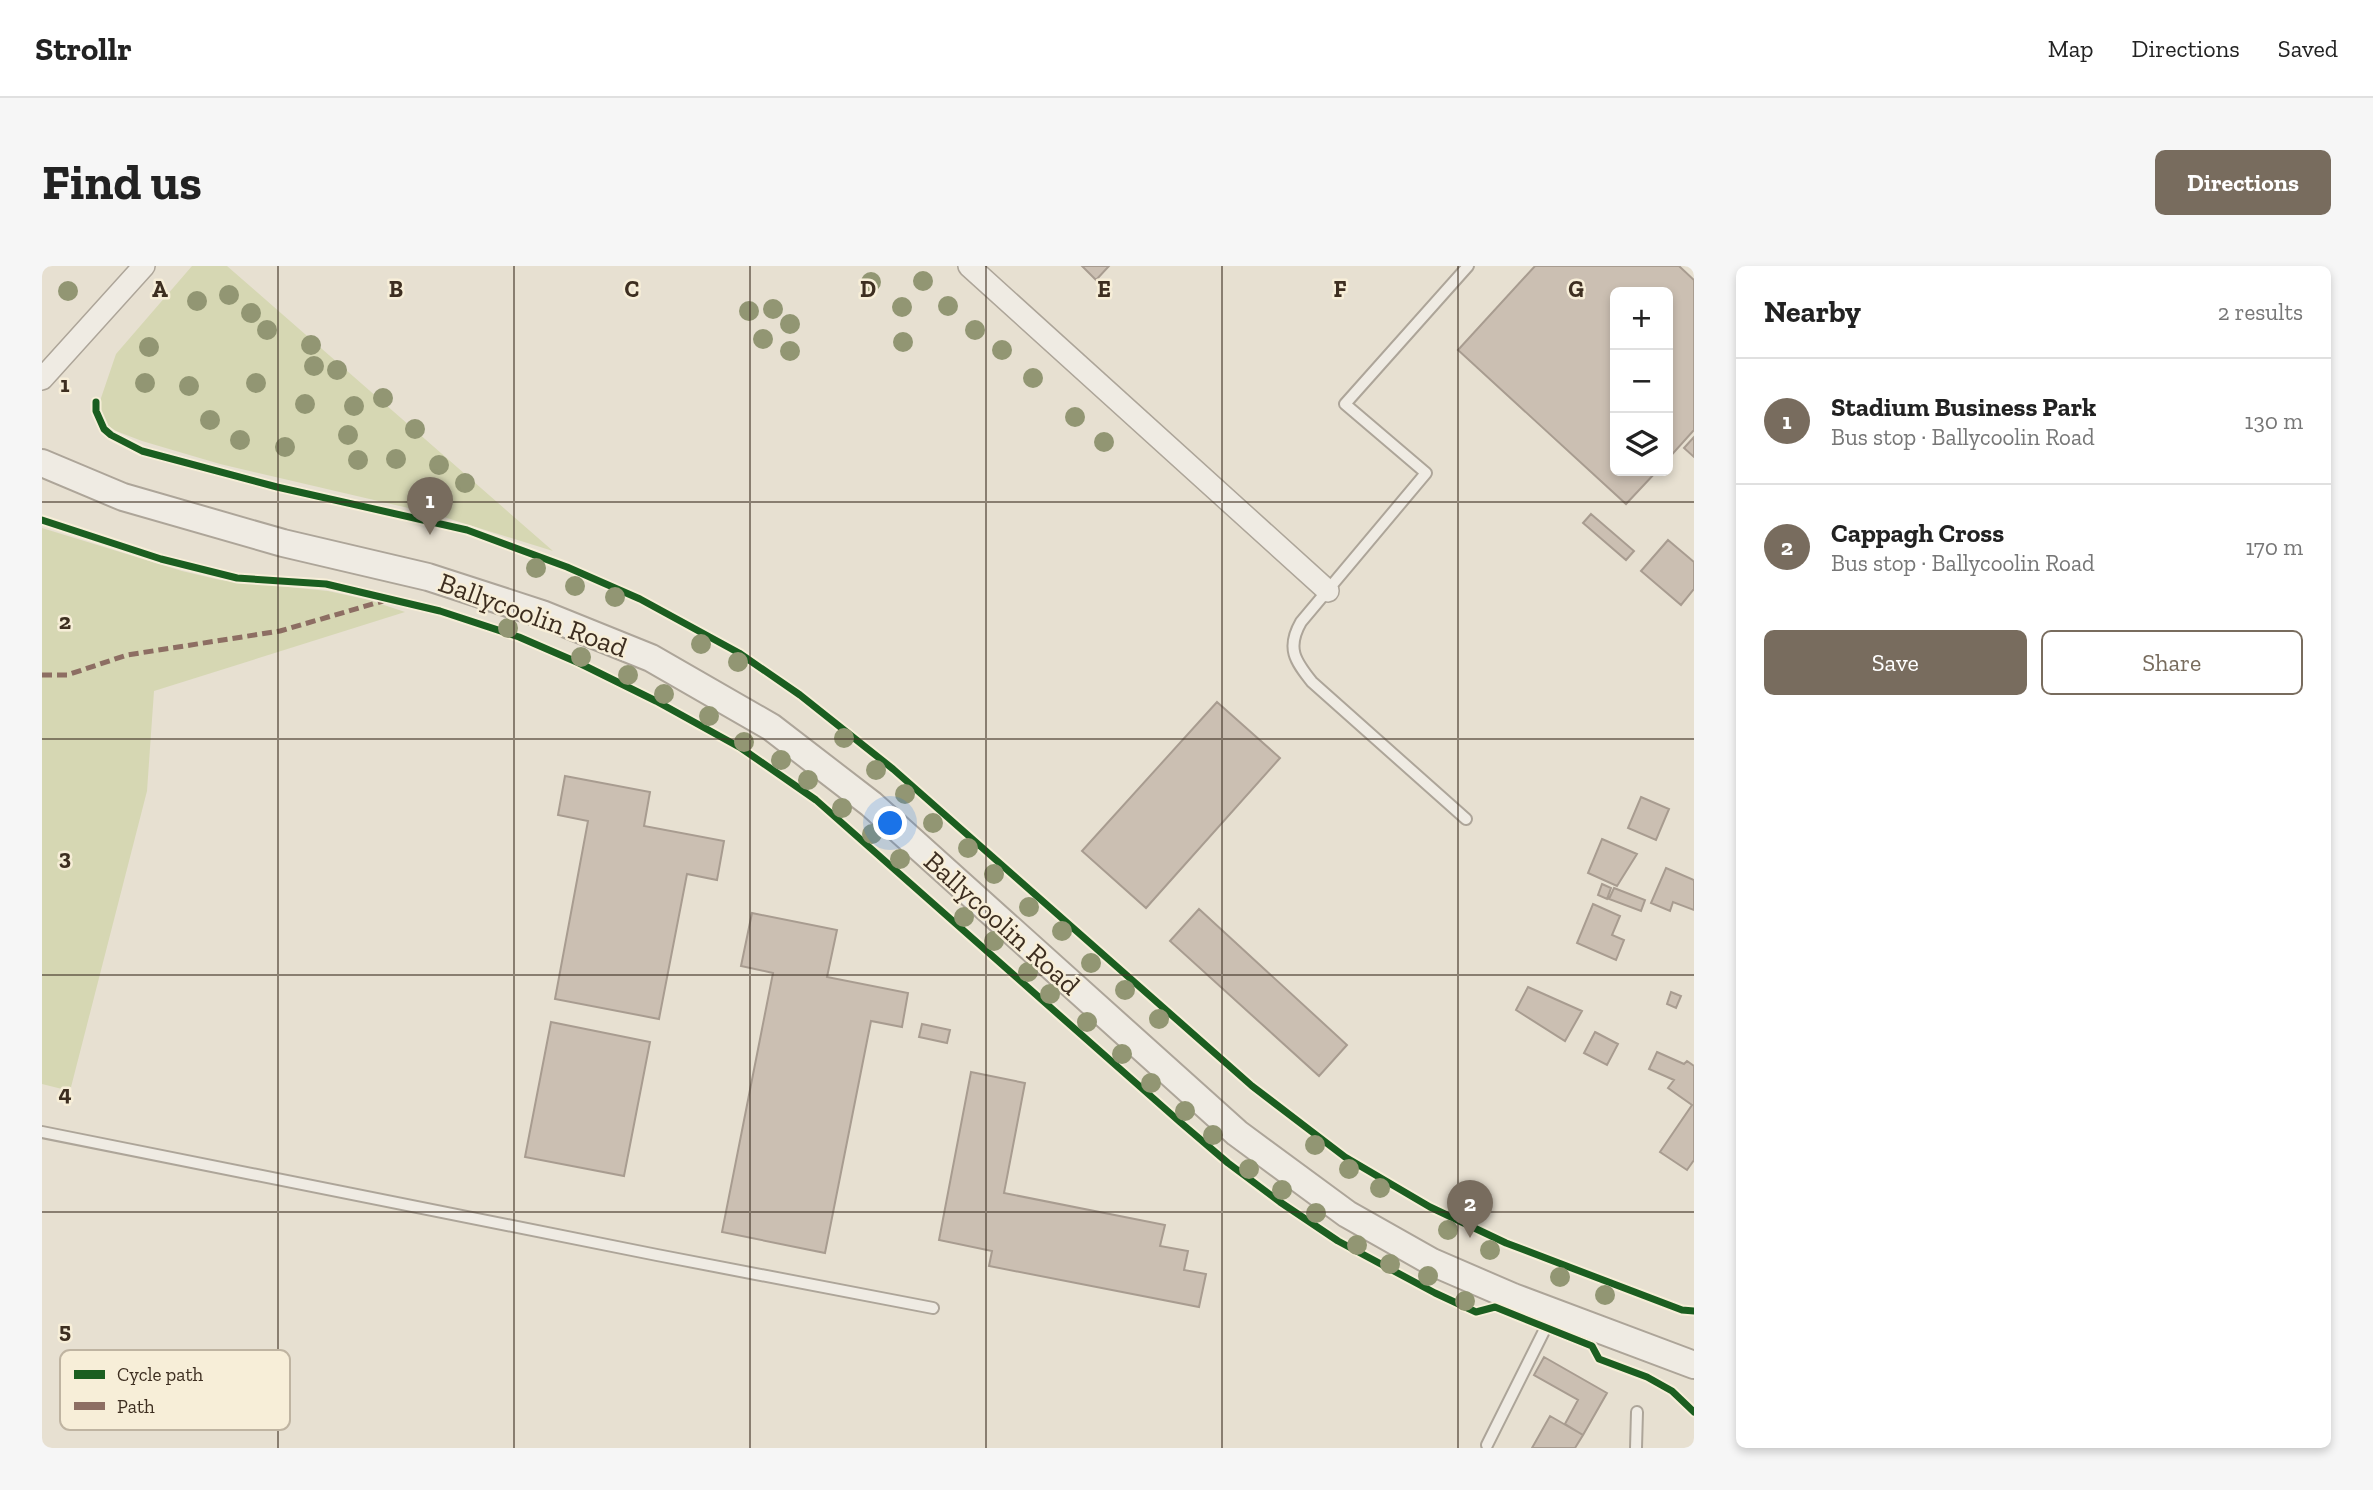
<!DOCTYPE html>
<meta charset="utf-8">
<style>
:root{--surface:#fff;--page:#f6f6f6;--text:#222;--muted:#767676;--line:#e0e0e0;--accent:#786c5e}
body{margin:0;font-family:"Zilla Slab",serif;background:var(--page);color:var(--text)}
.controls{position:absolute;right:21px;top:21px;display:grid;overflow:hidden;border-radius:10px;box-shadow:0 4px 10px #0003}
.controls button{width:63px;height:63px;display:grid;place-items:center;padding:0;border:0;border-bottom:2px solid var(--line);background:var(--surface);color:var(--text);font:35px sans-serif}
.you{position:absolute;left:849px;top:558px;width:24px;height:24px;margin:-18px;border:5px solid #fff;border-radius:50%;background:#1a73e8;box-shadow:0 0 0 10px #1a73e833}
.badge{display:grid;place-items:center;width:46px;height:46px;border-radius:50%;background:var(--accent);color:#fff;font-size:23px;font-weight:700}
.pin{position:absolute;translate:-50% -58px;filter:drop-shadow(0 2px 4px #0008)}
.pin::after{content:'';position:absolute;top:37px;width:24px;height:21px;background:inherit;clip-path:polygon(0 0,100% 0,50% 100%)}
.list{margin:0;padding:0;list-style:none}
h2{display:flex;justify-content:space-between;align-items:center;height:91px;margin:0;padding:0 28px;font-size:30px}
h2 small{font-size:23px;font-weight:400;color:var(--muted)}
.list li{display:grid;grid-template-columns:46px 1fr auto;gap:21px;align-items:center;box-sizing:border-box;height:126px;padding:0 28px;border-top:2px solid var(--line)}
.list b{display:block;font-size:26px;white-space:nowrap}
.list p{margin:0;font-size:23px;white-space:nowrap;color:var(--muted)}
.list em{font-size:23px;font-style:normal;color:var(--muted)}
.actions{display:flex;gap:14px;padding:21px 28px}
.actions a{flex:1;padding:16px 0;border:2px solid var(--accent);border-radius:10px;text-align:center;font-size:24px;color:var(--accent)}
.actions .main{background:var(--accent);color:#fff}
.icon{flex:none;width:38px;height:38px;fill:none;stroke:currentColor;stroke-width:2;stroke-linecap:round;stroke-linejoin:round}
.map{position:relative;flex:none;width:1652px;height:1182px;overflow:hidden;border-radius:10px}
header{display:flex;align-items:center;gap:42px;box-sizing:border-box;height:98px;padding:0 35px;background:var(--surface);border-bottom:2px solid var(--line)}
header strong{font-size:33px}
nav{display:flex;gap:38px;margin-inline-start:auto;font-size:24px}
.intro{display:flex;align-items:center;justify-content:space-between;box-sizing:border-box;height:168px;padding:0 42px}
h1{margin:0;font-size:49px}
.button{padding:18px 32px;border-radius:10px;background:var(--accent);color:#fff;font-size:24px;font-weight:700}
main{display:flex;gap:42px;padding:0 42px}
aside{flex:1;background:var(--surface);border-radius:10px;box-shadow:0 4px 10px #0003}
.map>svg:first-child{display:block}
</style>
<header>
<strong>Strollr</strong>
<nav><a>Map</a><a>Directions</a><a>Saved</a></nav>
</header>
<div class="intro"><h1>Find us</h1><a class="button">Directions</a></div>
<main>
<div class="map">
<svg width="1652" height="1182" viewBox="0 0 1652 1182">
<rect width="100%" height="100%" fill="#e7e0d1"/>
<path fill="#d6d7b3" d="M150 0H185L511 285 392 248 178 198 100 175 74 165 62 157 58 146 59 132 74 88Z
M0 262 140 305 178 314 286 325 327 334 363 346 112 425 105 525 28 825 0 818Z"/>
<path fill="#cbbfb2" stroke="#a89c90" stroke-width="2" d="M1040 0H1067L1054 14Z
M1493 0H1637L1652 14V164L1626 193V26H1573V205H1615L1584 238 1416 84Z
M1652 171V191L1642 182Z
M1549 248 1592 285 1584 294 1541 257Z
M1626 274 1652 296V323L1639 339 1599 305Z
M1175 436 1238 492 1104 642 1040 585Z
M523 510 608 526 602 560 682 575 675 614 645 608 617 753 513 733 546 555 516 549Z
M1599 531 1627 543 1614 574 1586 562Z
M1560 573 1595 588 1575 620 1546 607Z
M1624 602 1652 614V644L1631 636 1628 645 1609 637Z
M1560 618 1569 622 1565 633 1556 629Z
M1572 622 1603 634 1599 645 1567 633Z
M1551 638 1578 650 1570 669 1582 674 1574 694 1535 677Z
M1157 643 1305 779 1277 810 1128 675Z
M710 647 795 664 785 711 866 727 860 761 829 755 783 987 680 966 731 707 699 700Z
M1486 721 1540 745 1523 775 1474 744Z
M1629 726 1639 730 1634 742 1625 738Z
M509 756 608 776 582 910 483 891Z
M880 758 908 764 905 777 877 771Z
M1553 766 1576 778 1565 799 1542 787Z
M1615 786 1642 798 1645 795 1652 800V894L1645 904 1618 886 1650 839 1626 822 1632 814 1607 803Z
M929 806 983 817 962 927 1123 959 1118 980 1146 985 1142 1004 1164 1008 1157 1041 947 1000 950 985 897 974Z
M1502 1091 1565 1127 1541 1169 1523 1158 1536 1134 1492 1109Z
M1508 1150 1541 1169 1533 1182H1490Z"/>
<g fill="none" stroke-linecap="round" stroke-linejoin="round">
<defs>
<path id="service" d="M1424 553 1270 416C1253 395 1244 382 1259 356L1384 207 1303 138 1426 0
M0 866 615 989 891 1042
M1445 1179 1511 1047
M1594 1182 1595 1146"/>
<path id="minor" d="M927 0 1286 325
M0 113 102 0"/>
<path id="tertiary" d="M0 197 81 231 241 277 386 311 500 348 609 392 729 461 829 538 1195 867 1305 948 1390 996 1471 1031 1652 1099"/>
</defs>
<use href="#service" stroke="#ada599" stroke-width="14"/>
<use href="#minor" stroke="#ada599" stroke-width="24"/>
<use href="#tertiary" stroke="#ada599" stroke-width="30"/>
<use href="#service" stroke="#efebe3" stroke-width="10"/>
<use href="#minor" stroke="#efebe3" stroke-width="21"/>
<use href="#tertiary" stroke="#efebe3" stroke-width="26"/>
<path stroke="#8d6e63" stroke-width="5" stroke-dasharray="10 5" stroke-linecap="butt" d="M0 409H25L85 389 238 365 341 335"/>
<defs>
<path id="cycleway" d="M54 136V145L62 163 69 169 100 185 235 221 425 264 525 301 598 333 697 387 758 429 851 503 1210 820 1303 891 1388 941 1464 977 1640 1044 1652 1045
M0 254 119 293 195 312 284 318 398 345 477 371 537 397 614 435 699 482 774 534 1138 856 1186 897 1238 936 1296 975 1393 1027 1434 1046 1453 1041 1550 1080 1557 1093 1605 1111 1630 1125 1652 1146"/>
</defs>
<use href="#cycleway" stroke="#f7eed8" stroke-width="11"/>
<use href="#cycleway" stroke="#1b5e20" stroke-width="7"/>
</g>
<g fill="#929673">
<circle cx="881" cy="15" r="10"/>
<circle cx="829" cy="16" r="10"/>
<circle cx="26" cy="25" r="10"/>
<circle cx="187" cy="29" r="10"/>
<circle cx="155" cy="35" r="10"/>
<circle cx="906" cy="40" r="10"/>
<circle cx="860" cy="41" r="10"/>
<circle cx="731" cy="43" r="10"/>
<circle cx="707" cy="45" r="10"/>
<circle cx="209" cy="47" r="10"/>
<circle cx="748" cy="58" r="10"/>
<circle cx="225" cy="64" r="10"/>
<circle cx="933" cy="64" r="10"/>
<circle cx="721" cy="73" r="10"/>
<circle cx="861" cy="76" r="10"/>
<circle cx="269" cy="79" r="10"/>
<circle cx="107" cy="81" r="10"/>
<circle cx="960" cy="84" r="10"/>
<circle cx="748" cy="85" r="10"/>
<circle cx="272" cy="100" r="10"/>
<circle cx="295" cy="104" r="10"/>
<circle cx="991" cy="112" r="10"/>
<circle cx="103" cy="117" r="10"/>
<circle cx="214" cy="117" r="10"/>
<circle cx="147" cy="120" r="10"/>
<circle cx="341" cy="132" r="10"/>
<circle cx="263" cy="138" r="10"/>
<circle cx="312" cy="140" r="10"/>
<circle cx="1033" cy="151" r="10"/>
<circle cx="168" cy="154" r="10"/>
<circle cx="373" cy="163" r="10"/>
<circle cx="306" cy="169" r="10"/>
<circle cx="198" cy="174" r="10"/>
<circle cx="1062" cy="176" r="10"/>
<circle cx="243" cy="181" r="10"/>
<circle cx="354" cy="193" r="10"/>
<circle cx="316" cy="194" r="10"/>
<circle cx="397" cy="199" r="10"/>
<circle cx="423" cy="217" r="10"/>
<circle cx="494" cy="302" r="10"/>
<circle cx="533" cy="320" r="10"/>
<circle cx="573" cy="331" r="10"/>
<circle cx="466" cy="362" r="10"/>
<circle cx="659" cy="378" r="10"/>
<circle cx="539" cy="391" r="10"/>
<circle cx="696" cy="396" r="10"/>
<circle cx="586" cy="409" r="10"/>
<circle cx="622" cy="428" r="10"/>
<circle cx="667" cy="450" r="10"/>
<circle cx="802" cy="472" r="10"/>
<circle cx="702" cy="476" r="10"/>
<circle cx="739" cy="494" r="10"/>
<circle cx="834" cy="504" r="10"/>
<circle cx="766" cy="514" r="10"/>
<circle cx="863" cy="528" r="10"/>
<circle cx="800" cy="542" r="10"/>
<circle cx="891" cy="557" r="10"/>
<circle cx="830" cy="568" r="10"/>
<circle cx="926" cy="582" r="10"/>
<circle cx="858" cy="593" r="10"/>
<circle cx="952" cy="608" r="10"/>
<circle cx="987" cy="641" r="10"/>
<circle cx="922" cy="651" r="10"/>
<circle cx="1020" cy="665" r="10"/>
<circle cx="952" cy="675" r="10"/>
<circle cx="1049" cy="697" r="10"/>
<circle cx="986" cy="706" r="10"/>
<circle cx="1083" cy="724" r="10"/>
<circle cx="1008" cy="728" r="10"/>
<circle cx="1117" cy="753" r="10"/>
<circle cx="1045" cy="756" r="10"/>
<circle cx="1080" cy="788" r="10"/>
<circle cx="1109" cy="817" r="10"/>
<circle cx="1143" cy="845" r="10"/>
<circle cx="1171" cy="869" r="10"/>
<circle cx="1273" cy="879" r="10"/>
<circle cx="1207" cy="903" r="10"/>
<circle cx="1307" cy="903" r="10"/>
<circle cx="1338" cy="922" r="10"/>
<circle cx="1240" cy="924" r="10"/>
<circle cx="1274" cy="947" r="10"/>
<circle cx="1406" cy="964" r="10"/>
<circle cx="1315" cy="979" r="10"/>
<circle cx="1448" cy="984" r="10"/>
<circle cx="1348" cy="998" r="10"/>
<circle cx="1386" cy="1010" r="10"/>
<circle cx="1518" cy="1011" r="10"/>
<circle cx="1563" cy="1029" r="10"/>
<circle cx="1423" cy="1035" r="10"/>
</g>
<path fill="none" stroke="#3d2e20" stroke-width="2" stroke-opacity="0.55" d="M236 0V1182M472 0V1182M708 0V1182M944 0V1182M1180 0V1182M1416 0V1182M0 236H1652M0 473H1652M0 709H1652M0 946H1652"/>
<g text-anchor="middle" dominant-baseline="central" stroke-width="5" stroke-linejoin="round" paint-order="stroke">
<g font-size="28" fill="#3d2e20" stroke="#f7eed8">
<text transform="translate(491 349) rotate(20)">Ballycoolin Road</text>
<text transform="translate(960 657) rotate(42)">Ballycoolin Road</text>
</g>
</g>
<rect x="18" y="1084" width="230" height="80" rx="10" fill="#f7eed8" stroke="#bfb4a1" stroke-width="2"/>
<rect x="32" y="1104" width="31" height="9" fill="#1b5e20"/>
<rect x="32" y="1136" width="31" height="8" fill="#8d6e63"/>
<g font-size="19" fill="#3d2e20">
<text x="75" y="1115">Cycle path</text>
<text x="75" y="1147">Path</text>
</g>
<g font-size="23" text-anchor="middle" font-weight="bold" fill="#3d2e20" stroke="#f7eed8" stroke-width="5" stroke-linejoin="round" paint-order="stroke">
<text x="118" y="31">A</text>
<text x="354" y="31">B</text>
<text x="590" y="31">C</text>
<text x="826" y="31">D</text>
<text x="1062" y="31">E</text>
<text x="1298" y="31">F</text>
<text x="1534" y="31">G</text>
<text x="23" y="126">1</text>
<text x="23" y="363">2</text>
<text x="23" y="599">3</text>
<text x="23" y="835">4</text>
<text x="23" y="1072">5</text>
</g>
</svg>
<div class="controls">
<button>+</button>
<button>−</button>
<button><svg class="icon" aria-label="layers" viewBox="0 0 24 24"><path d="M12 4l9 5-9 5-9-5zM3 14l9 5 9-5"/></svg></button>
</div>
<div class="you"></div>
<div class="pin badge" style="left:388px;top:269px">1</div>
<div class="pin badge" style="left:1428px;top:972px">2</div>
</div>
<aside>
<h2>Nearby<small>2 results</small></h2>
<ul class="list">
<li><span class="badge">1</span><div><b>Stadium Business Park</b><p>Bus stop · Ballycoolin Road</p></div><em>130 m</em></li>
<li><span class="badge">2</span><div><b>Cappagh Cross</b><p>Bus stop · Ballycoolin Road</p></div><em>170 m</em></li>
</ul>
<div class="actions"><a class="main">Save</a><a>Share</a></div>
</aside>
</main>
